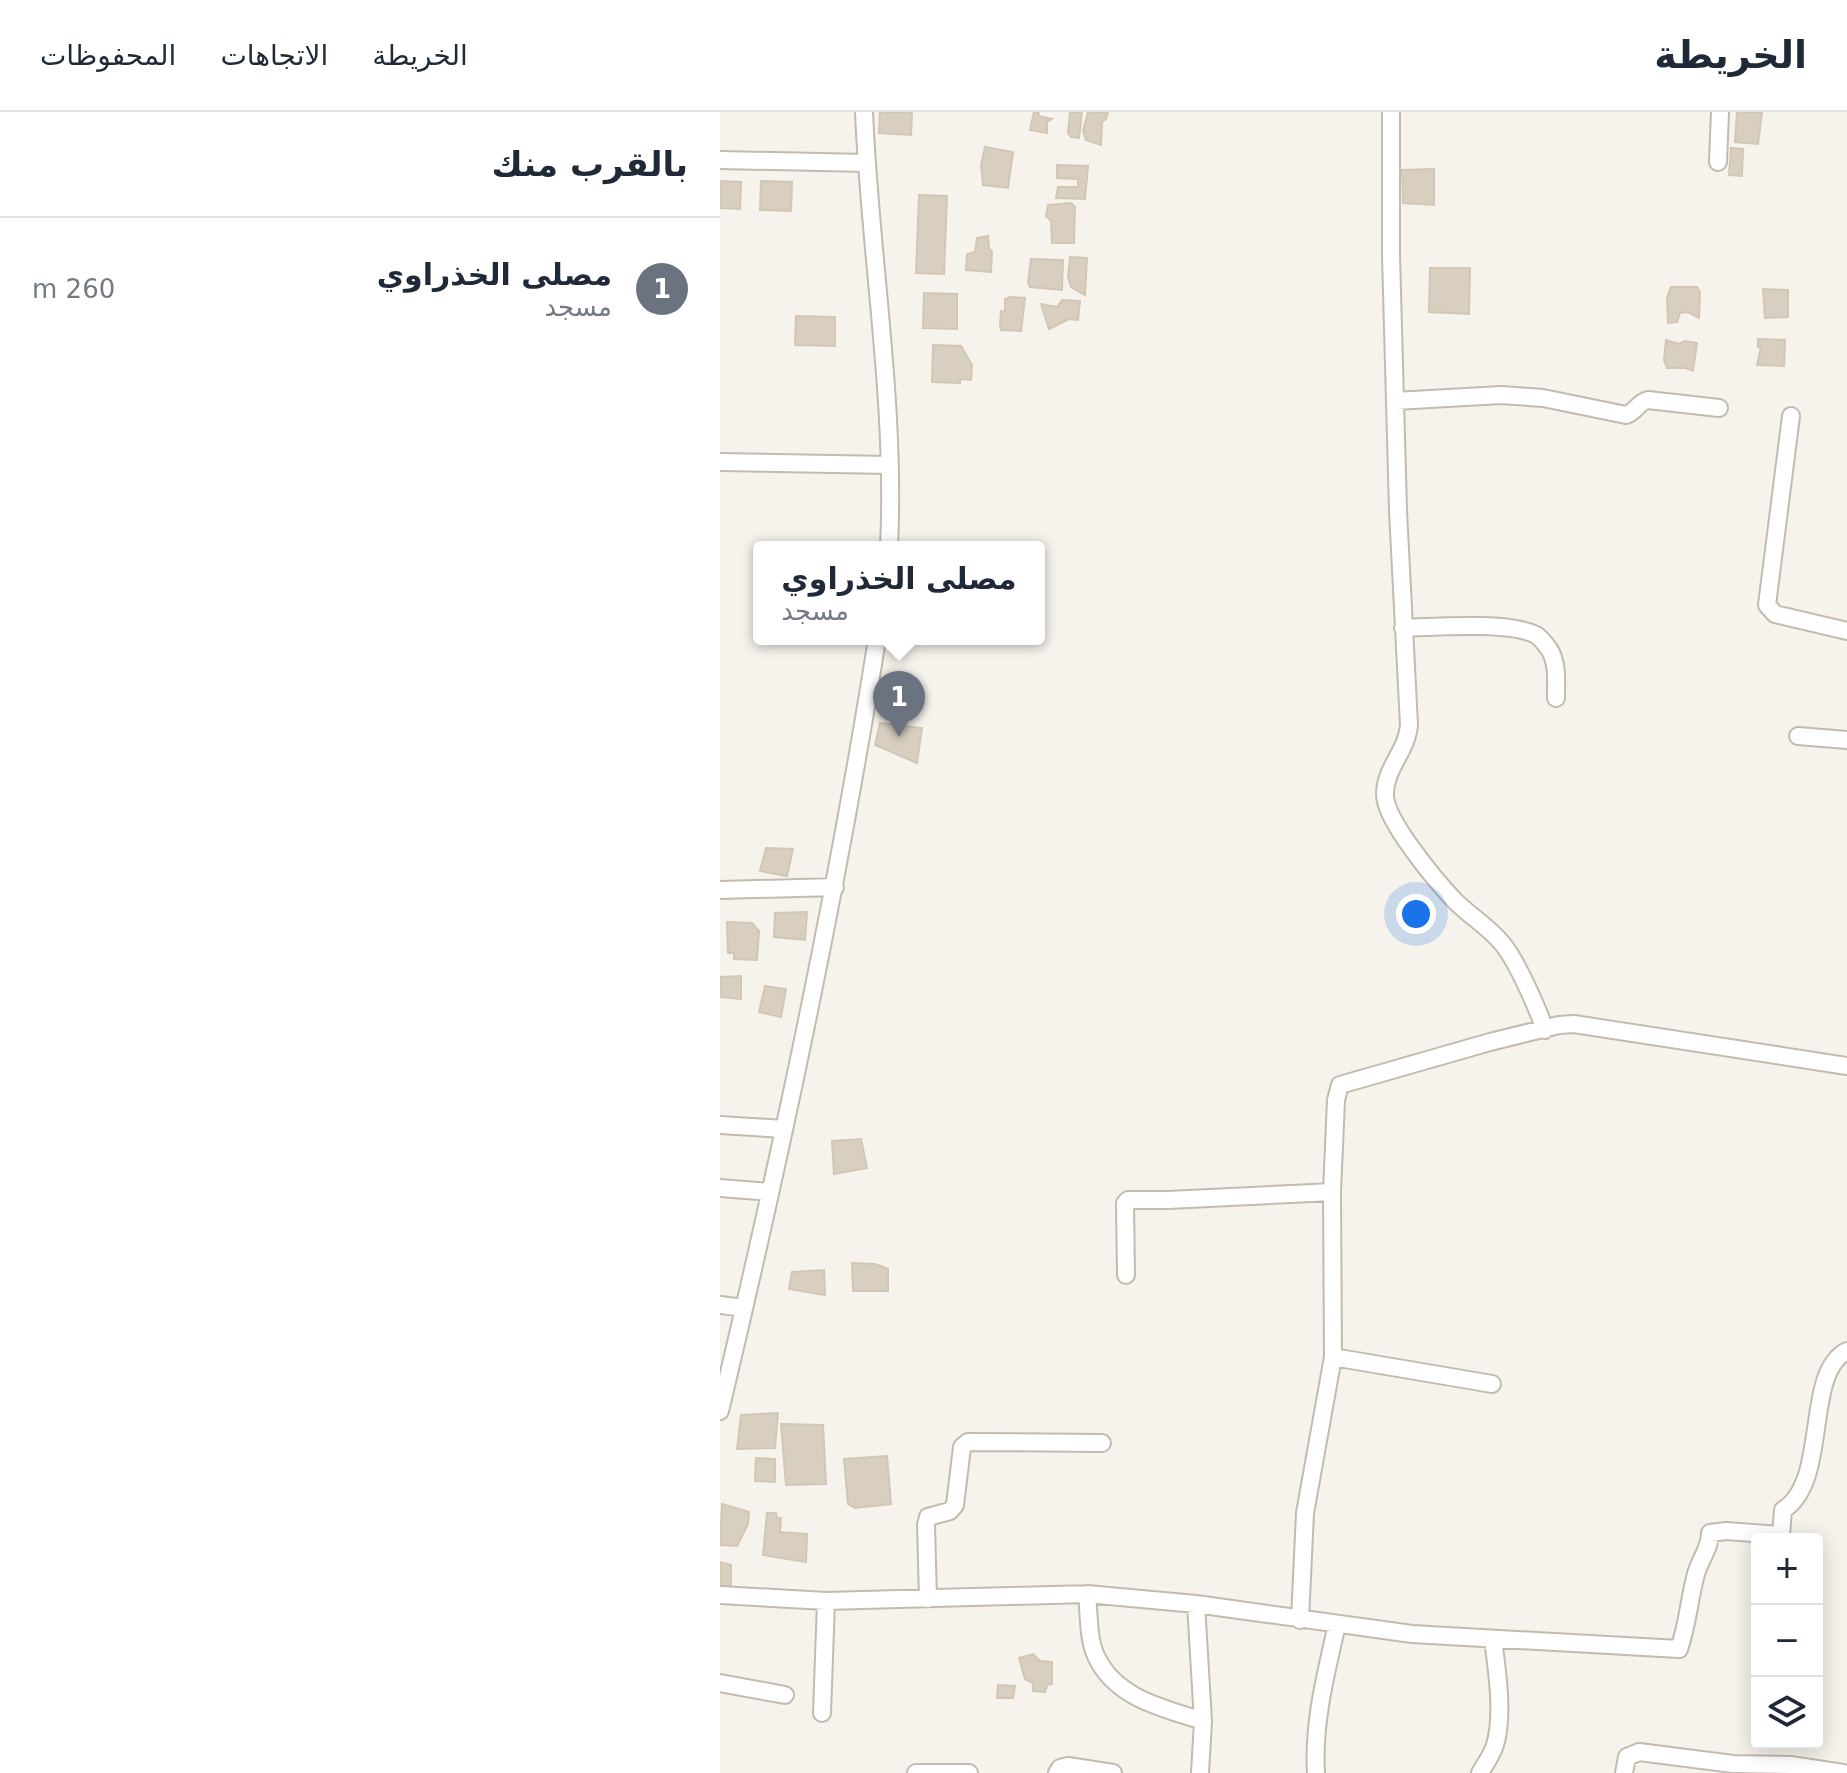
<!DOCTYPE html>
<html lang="ar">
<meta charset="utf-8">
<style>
:root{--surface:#fff;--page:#f6f6f7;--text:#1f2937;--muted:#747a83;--line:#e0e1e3;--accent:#fc3f1d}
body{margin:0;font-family:"DejaVu Sans","Noto Naskh Arabic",sans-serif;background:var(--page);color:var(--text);direction:rtl}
.controls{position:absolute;right:24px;bottom:24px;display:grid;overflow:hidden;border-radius:8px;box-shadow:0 4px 20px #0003}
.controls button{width:72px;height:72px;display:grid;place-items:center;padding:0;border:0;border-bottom:2px solid var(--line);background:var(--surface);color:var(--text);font:40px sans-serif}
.you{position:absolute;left:696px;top:802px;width:28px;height:28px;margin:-20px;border:6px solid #fff;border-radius:50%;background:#1a73e8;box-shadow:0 0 0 12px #1a73e833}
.badge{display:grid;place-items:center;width:52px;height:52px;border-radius:50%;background:var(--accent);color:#fff;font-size:26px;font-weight:700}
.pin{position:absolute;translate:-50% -66px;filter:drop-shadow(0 2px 4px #0008)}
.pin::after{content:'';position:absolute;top:42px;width:28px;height:24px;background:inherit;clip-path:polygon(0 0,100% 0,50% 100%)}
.popup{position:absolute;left:33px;top:429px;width:292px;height:104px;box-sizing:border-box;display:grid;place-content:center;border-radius:8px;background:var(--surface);filter:drop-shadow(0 2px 6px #0005);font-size:26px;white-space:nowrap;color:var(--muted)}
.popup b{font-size:30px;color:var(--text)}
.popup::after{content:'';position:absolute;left:50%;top:100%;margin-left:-16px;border:16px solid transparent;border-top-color:var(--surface)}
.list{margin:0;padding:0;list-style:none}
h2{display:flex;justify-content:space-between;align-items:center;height:104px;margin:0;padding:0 32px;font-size:34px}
h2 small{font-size:26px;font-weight:400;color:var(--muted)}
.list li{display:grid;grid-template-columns:52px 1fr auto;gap:24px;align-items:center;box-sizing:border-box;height:144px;padding:0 32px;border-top:2px solid var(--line)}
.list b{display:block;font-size:30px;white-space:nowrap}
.list p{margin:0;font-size:26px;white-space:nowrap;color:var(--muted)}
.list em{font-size:26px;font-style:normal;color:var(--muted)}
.icon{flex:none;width:44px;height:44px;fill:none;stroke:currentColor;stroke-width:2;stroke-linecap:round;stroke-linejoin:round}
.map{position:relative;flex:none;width:1127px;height:1661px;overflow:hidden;direction:ltr}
header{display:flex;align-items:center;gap:48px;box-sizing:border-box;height:112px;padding:0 40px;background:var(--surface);border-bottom:2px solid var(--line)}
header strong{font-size:38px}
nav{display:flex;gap:44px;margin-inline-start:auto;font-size:28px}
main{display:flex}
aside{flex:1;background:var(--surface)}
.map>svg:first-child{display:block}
</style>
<header>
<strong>الخريطة</strong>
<nav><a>الخريطة</a><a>الاتجاهات</a><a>المحفوظات</a></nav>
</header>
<main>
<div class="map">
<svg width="1127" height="1661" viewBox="0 0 1127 1661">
<rect width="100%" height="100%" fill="#f6f3ec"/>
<path fill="#d8cfc1" stroke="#d3c7b4" stroke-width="2" d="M160 0H192L191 23 159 21Z
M314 0H319L318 4 332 7 327 10V21L310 18Z
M350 0H362L359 26 351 25 348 21Z
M368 0H388L386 7 382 10 381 33 366 28 363 19Z
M1017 0H1042L1038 32 1015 30Z
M265 35 293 40 288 76 263 73 261 53Z
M1011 36 1023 37 1022 64 1009 63Z
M337 53 368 54 365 87 336 86 338 75H358V67L337 66Z
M714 57V93L683 91 682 58Z
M0 69 21 70 20 97 0 96Z
M41 69 72 70 71 99 40 98Z
M199 83 227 84 224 162 196 161Z
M351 91 355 95 354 131H332L331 109 326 104 328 93Z
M268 124 269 136 272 140 271 160 246 158 247 142 255 140 257 126Z
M350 145 367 146 365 183 351 175 348 165Z
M311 147 343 148 342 178 310 175 308 170Z
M710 156H750L749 202 709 200Z
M951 175H977L980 180 979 206 968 200 960 201 957 210 948 211 947 186Z
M1043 177 1068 178V205L1045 206Z
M204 181 237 182V217L203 216Z
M290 185 305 186 301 219 281 218 280 214 281 199 285 200V187Z
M342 188 360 189 358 208 349 207 329 217 321 192 337 195Z
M76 204 115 205V234L75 233Z
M1038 227 1065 228 1064 254 1037 253 1041 235H1038Z
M946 228 959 232 965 229 977 231 973 259 965 256H947L944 248Z
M213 233 241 234 252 253 251 268 240 267V271L212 270Z
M160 611 202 616 197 651 155 633Z
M46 736 73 737 67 764 40 759Z
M87 800 85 828 54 825 55 801Z
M7 810 32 811 39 819 37 848 14 847V841H8Z
M21 864V887L0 885V865Z
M45 874 66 877 61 905 39 900Z
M141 1027 147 1056 114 1062 112 1029Z
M132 1151 155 1152 168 1157V1179H133Z
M104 1158 105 1183 69 1177 72 1160Z
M58 1301 55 1336 17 1337 21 1303Z
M61 1312 103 1313 106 1372 66 1373Z
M167 1344 171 1392 135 1396 128 1392 124 1347Z
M36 1346 55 1347V1370L35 1369Z
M2 1392 29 1400 28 1412 17 1434 0 1433Z
M47 1401H56L57 1406H61L60 1420 87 1422 86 1450 43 1443Z
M0 1450 11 1453V1482L0 1480Z
M313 1542 320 1549 332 1550V1572L327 1573 325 1580 313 1579V1571L305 1567 299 1546Z
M278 1573 295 1574 293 1586H277Z"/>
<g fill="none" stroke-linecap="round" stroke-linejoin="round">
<defs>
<path id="minor" d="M144 0C150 145 176 289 169 435
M671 0V143L678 399 689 613C687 639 665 656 665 682 664 707 716 769 735 789 749 803 767 814 781 830 796 847 817 895 825 918
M0 48 147 51
M998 50 1000 0
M675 289 781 283 823 286 906 303C916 300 918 290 928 288L999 296
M1071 304 1047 493 1055 502 1127 519
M0 350 170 353
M683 516C714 515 790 509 816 523 820 525 826 533 829 537 838 551 836 569 836 586
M1078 624 1127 628
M0 778 115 775
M0 1013 64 1017
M0 1076 50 1080
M406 1163 405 1091 408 1088H448L612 1080
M0 1193 24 1196
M613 1245 772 1272
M0 1299C61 1043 116 787 157 527
M367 1482C369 1501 368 1527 376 1544 395 1586 443 1596 483 1609
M0 1483 106 1489 367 1482 476 1492 692 1522 959 1537C968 1512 969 1487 976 1462 980 1447 990 1437 990 1421L1006 1419 1061 1423 1063 1398C1110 1369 1083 1261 1127 1239
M208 1487 206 1413 208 1405 230 1399 235 1393 242 1335 248 1330 382 1331
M476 1492 483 1609 480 1661
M580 1508 585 1401 613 1245 612 1080 616 988 620 973 770 930 839 913 854 912 1127 954
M0 1571 65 1583
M102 1601 106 1489
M196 1661H249
M337 1661 340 1656 348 1654 393 1661
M596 1661C593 1609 606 1562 617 1512
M760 1661C765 1652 772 1643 775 1633 784 1604 777 1558 773 1527
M904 1661 907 1645 919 1640 1013 1652 1071 1653 1123 1661"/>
</defs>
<use href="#minor" stroke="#c2bbae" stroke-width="20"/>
<use href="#minor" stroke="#fff" stroke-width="16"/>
</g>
</svg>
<div class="controls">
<button>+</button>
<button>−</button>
<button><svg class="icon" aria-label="layers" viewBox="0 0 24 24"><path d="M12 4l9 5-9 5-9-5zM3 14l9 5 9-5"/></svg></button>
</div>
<div class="you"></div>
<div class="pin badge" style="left:179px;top:625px;background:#6b7280">1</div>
<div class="popup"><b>مصلى الخذراوي</b>مسجد</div>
</div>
<aside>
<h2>بالقرب منك<small></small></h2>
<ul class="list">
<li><span class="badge" style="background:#6b7280">1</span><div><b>مصلى الخذراوي</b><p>مسجد</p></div><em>260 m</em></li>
</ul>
</aside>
</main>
